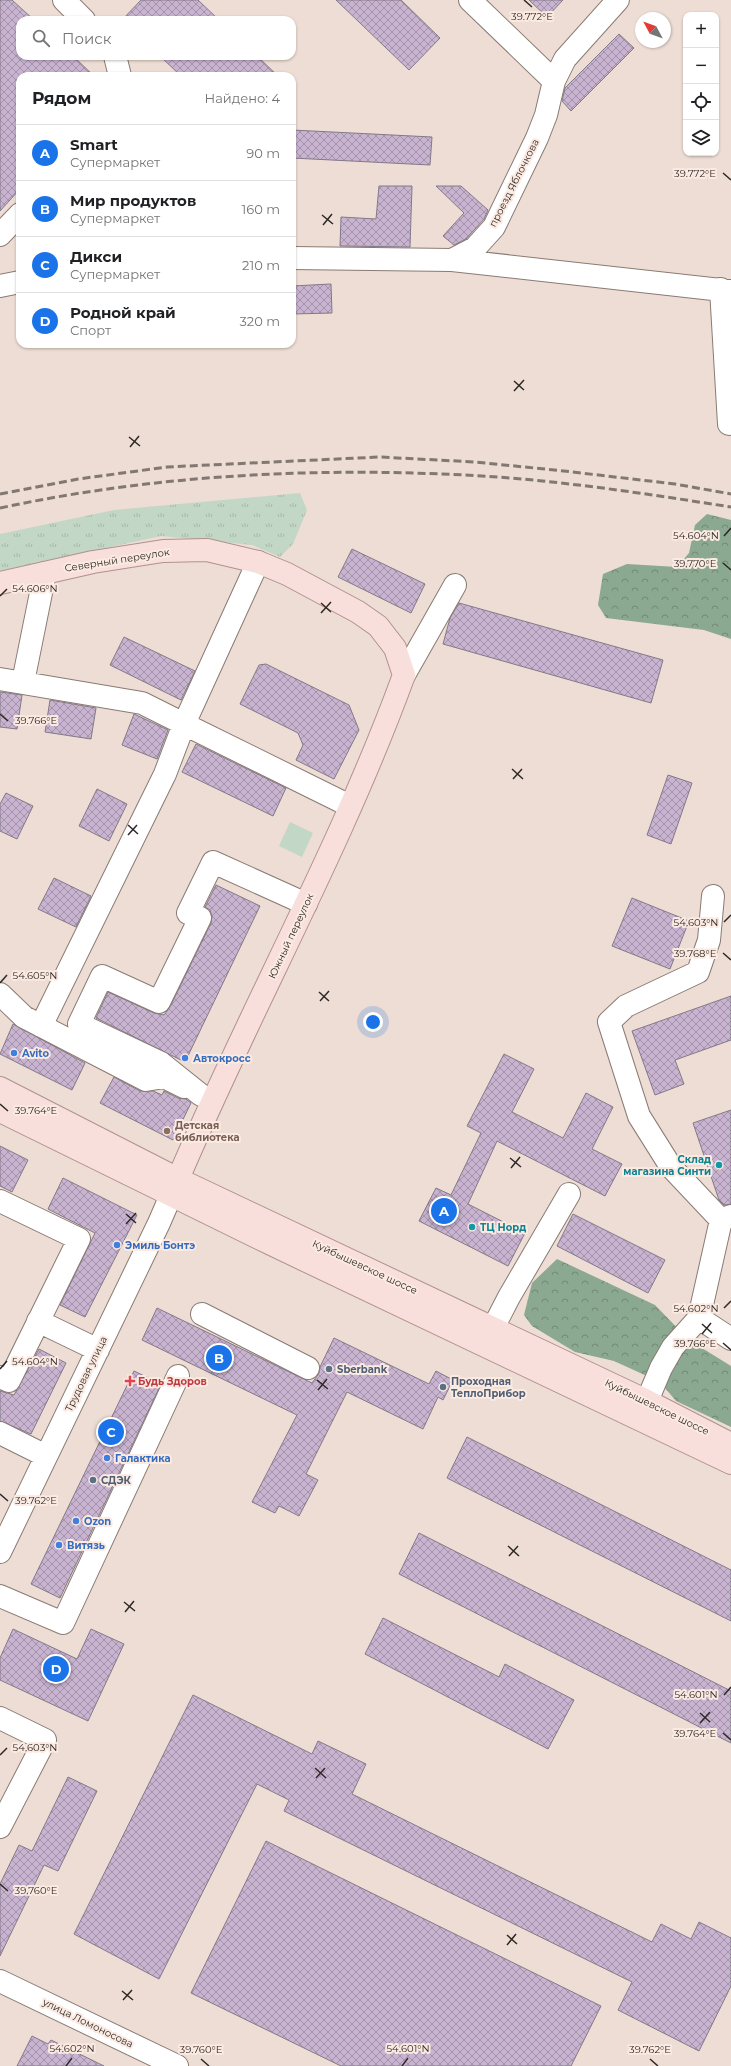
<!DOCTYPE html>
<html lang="ru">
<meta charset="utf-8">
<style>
:root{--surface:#fff;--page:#f2f2f2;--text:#202124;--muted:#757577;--line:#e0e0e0;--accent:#1a73e8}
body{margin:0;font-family:Montserrat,sans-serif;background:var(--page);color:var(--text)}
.controls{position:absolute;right:12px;top:12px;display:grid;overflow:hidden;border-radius:8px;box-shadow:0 1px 3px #0004}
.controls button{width:36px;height:36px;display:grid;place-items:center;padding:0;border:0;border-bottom:1px solid var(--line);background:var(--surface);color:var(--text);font:20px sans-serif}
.compass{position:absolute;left:635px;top:12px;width:36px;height:36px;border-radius:50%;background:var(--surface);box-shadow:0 1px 3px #0004;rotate:311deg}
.you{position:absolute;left:373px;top:1022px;width:14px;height:14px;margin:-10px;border:3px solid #fff;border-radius:50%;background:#1a73e8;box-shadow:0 0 0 6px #1a73e833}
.badge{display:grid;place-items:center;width:26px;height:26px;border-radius:50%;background:var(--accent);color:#fff;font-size:13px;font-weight:700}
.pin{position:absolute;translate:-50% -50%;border:2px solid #fff;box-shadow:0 1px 4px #0006}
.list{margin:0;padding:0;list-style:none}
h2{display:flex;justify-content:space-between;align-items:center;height:52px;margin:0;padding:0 16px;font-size:17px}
h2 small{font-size:13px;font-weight:400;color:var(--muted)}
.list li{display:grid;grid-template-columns:26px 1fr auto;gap:12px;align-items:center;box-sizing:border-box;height:56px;padding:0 16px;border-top:1px solid var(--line)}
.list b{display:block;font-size:15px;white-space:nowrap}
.list p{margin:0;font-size:13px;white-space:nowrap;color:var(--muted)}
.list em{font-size:13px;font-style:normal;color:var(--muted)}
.icon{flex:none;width:22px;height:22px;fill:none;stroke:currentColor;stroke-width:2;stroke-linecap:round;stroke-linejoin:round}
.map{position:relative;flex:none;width:731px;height:2066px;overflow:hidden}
.search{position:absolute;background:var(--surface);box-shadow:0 1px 3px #0004;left:16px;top:16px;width:280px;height:44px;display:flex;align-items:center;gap:10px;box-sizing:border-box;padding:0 14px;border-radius:12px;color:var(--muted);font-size:15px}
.panel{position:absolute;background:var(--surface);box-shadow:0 1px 3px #0004;left:16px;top:72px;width:280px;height:276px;border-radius:12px}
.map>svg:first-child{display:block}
</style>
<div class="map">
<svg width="731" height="2066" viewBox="0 0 731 2066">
<defs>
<pattern id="grass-tufts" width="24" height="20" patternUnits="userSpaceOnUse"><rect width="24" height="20" fill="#c2d7c6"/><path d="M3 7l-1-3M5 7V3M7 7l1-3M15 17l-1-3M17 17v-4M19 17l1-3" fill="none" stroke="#a7b9aa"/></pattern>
<pattern id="forest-crowns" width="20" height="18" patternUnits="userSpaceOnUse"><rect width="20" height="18" fill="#8ba890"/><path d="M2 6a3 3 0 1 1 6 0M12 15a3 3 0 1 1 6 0" fill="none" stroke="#728975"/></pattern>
<pattern id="building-cross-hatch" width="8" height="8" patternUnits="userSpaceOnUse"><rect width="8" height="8" fill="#c8b3d1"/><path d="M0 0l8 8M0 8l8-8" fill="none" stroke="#a392a9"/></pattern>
</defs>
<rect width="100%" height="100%" fill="#edddd4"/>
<path fill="url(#grass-tufts)" d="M300 493 307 510 293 544 280 557 252 545 161 536 0 571V534L114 510Z"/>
<path fill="url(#forest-crowns)" d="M707 514 731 520V639L704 630 606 618 598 605 603 574 627 564 677 567 689 553 695 525Z
M557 1259 655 1305 689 1340 731 1366V1427L676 1401 660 1382 614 1361 575 1352 532 1326 524 1315 532 1283Z"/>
<path fill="#c2d7c6" d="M290 822 313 833 302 857 279 846Z"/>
<path fill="url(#building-cross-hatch)" stroke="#837a87" d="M0 0H12L34 20H20V56H73L94 76H20V189L0 211Z
M141 0H198L219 20H122Z
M336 0H401L440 38 409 70Z
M529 0H563L547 17Z
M619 34 634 48 571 111 562 101 565 88Z
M160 56H257L278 76H181Z
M292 130 432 137 430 165 292 158Z
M379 186H412L410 247 340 246 341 217 376 219Z
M436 186H461L488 210 484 219 466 239 454 245 443 236 464 213Z
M331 284 332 313 292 314V286Z
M352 549 425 584 411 613 338 577Z
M459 603 663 660 651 703 443 644 450 618Z
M124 637 195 671 181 700 110 665Z
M266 664 349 705 359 730 334 779 296 760 303 745 298 733 240 704 259 665Z
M0 692 22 695 17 729 0 727Z
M50 700 96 708 91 739 45 732Z
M134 714 168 730 157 759 122 745Z
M196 744 286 788 273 816 182 772Z
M668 775 692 783 671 844 647 835Z
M97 789 127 804 109 841 79 826Z
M6 793 33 806 17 839 0 831V804Z
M54 878 91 896 76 927 38 909Z
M216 885 260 906 185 1062 96 1018 108 992 154 1013 164 1015 170 1007 211 923 212 916 210 910 205 907Z
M632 898 689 921 670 969 612 946Z
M731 996V1040L675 1060 684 1084 655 1095 632 1031Z
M13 1024 85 1063 72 1090 0 1054Z
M504 1054 534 1069 512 1112 563 1138 586 1093 613 1107 592 1149 622 1164 605 1196 497 1141 468 1204 525 1233 508 1266 419 1221 436 1188 451 1195 481 1133 467 1126Z
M114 1077 140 1091H153L162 1095 164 1091 178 1098 186 1099 191 1103 173 1140 100 1103Z
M731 1110V1204L724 1205 719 1200 693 1123Z
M0 1146 28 1160 12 1192 0 1186Z
M63 1178 137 1215 85 1317 60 1305 95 1233 48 1209Z
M573 1214 665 1260 648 1293 557 1246Z
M157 1308 312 1383 319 1373 320 1367 334 1338 429 1384 436 1371 453 1380 443 1400 438 1397 423 1429 347 1392 306 1474 318 1480 299 1516 279 1506 275 1513 252 1502 297 1415 142 1340Z
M39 1349 66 1363 31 1434 0 1421V1391L14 1395Z
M134 1371 161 1384 60 1598 31 1584Z
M467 1437 731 1570V1621L447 1478Z
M419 1533 731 1691V1743L399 1574Z
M383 1618 499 1677 505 1664 574 1700 548 1749 365 1654Z
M13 1629 77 1659 91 1629 124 1644 88 1721 0 1680V1658Z
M193 1695 312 1754 318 1741 366 1764 352 1794 652 1942 661 1924 691 1939 699 1922 731 1938V1986L699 2051 618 2010 632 1982 284 1811 289 1800 257 1784 159 1979 74 1934Z
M68 1777 97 1791 58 1871 44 1865 0 1956V1884L19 1845 32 1851Z
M266 1841 601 2006 571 2066H341L191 1993Z
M32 2036 48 2044 51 2040 104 2066H17Z"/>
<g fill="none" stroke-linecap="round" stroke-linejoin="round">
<defs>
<path id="minor" d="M64 0 84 20
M470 0 554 81
M115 56 120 76
M0 235 20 214
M292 258 452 260 731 291
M452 260 475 248 494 227 537 138 546 115 554 81 565 59 618 0
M0 286 20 282
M721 289 729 424
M404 675 455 585
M0 679 142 703 184 724 258 562
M23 682 45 573
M713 896 709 940 698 972 626 1006 609 1022 639 1116 671 1167 721 1220
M0 994 24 1017 146 1080 164 1077 184 1087
M41 1026 165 774 184 724 350 806
M201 1095 161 1063 79 1024 102 976 159 1002 200 918 188 913 213 862 306 904
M0 1201 79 1239 9 1381 0 1377
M202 1314 308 1368
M699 1318 721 1220 731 1216
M38 1321 98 1350
M493 1328 509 1297 569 1194
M647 1401 661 1368 673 1347 699 1318 731 1339
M0 1433 46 1456
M0 1552 159 1223 178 1179
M0 1596 63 1623 178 1376
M0 1718 45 1740 0 1827
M0 1981 177 2066"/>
<path id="major" d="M0 583 93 562 163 551 207 550 258 562 287 574 358 612 378 626 395 648 404 675C341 848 250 1009 178 1179
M0 1088 178 1179 647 1401 731 1444
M0 1111 271 1244 731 1463"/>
</defs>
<use href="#minor" stroke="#897b73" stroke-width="24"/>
<use href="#major" stroke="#b0918d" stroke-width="24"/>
<use href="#minor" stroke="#fff" stroke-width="22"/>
<use href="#major" stroke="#f9dfdc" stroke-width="22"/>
<path stroke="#827872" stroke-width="3" stroke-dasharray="8 4" stroke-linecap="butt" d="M0 494 78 479 167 467 380 457 475 462 564 471 675 484 731 494
M0 508C145 477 293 468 441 474 538 477 635 492 731 507"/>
</g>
<path fill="none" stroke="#2f2926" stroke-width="1.5" d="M524 0 532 7M723 173 731 180M322 215 333 224M323 225 332 214M514 381 524 390M514 391 524 380M129 437 140 446M130 447 139 436M724 536 731 528M723 563 731 570M0 596 7 589M321 603 331 612M321 613 331 602M0 714 8 721M512 769 523 779M513 779 522 769M128 825 138 834M128 835 137 825M724 922 731 915M723 953 731 960M0 983 7 975M319 992 329 1001M320 1001 329 991M0 1104 8 1111M510 1158 521 1167M511 1168 520 1157M126 1214 136 1223M126 1224 136 1213M724 1308 731 1301M702 1324 712 1333M702 1334 711 1323M723 1343 731 1350M0 1369 7 1361M317 1380 328 1389M318 1390 327 1379M0 1494 8 1501M508 1546 519 1556M509 1556 518 1546M124 1602 135 1611M125 1612 134 1601M724 1695 731 1687M700 1713 710 1722M700 1723 710 1712M723 1733 731 1740M0 1755 7 1748M315 1768 326 1778M316 1778 325 1768M0 1884 8 1891M507 1935 517 1944M507 1945 516 1934M122 1991 133 2000M123 2000 132 1990M201 2059 209 2066M650 2059 658 2066M66 2066 72 2058M402 2066 408 2058"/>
<g fill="#3f7fe0" stroke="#fbeae1" stroke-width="1.5">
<circle cx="14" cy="1053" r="4"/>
<circle cx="185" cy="1058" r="4"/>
<circle cx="117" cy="1245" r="4"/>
<circle cx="107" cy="1458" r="4"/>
<circle cx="76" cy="1521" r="4"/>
<circle cx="59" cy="1545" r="4"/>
</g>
<circle fill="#8d6e63" stroke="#fbeae1" stroke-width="1.5" cx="167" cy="1131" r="4"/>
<g fill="#0f9aa8" stroke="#fbeae1" stroke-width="1.5">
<circle cx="719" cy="1165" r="4"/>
<circle cx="472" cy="1227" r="4"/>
</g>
<g fill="#5c6f8a" stroke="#fbeae1" stroke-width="1.5">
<circle cx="329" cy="1369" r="4"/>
<circle cx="443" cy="1387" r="4"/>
<circle cx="93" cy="1480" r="4"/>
</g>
<path fill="#e0444e" stroke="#fbeae1" stroke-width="1.5" d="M128 1375h4v4h4v4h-4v4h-4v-4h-4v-4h4z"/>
<g text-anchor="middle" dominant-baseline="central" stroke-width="4" stroke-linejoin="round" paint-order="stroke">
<g font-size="10" fill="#2f2926" stroke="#fbeae1">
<text transform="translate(514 183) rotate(-63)">проезд Яблочкова</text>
<text transform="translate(117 560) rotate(-9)">Северный переулок</text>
<text transform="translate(291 936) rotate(-65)">Южный переулок</text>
<text transform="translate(365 1267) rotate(25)">Куйбышевское шоссе</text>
<text transform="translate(86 1374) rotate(-64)">Трудовая улица</text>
<text transform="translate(657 1407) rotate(26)">Куйбышевское шоссе</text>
<text transform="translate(88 2023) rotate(26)">улица Ломоносова</text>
</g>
<g font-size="10" font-weight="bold" fill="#366cbe" stroke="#fbeae1" text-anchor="start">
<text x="22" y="1053">Avito</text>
<text x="193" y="1058">Автокросс</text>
<text x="125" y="1245">Эмиль Бонтэ</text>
<text x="115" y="1458">Галактика</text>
<text x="84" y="1521">Ozon</text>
<text x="67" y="1545">Витязь</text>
</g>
<g font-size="10" font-weight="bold" fill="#785e54" stroke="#fbeae1" text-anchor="start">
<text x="175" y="1125">Детская<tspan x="175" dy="12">библиотека</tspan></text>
</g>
<g font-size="10" font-weight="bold" fill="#0d838f" stroke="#fbeae1" text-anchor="end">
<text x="711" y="1159">Склад<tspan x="711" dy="12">магазина Синти</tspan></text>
<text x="480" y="1227" text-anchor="start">ТЦ Норд</text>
</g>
<g font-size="10" font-weight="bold" fill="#4e5e75" stroke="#fbeae1" text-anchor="start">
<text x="337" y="1369">Sberbank</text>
<text x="451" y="1381">Проходная<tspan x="451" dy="12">ТеплоПрибор</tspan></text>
<text x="101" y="1480">СДЭК</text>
</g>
<g font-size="10" font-weight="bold" fill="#be3a42" stroke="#fbeae1" text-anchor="start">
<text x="138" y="1381">Будь Здоров</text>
</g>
</g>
<g font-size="10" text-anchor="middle" fill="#2f2926" stroke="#fbeae1" stroke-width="4" stroke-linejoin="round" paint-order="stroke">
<text x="532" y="20">39.772°E</text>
<text x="695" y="177">39.772°E</text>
<text x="696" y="539">54.604°N</text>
<text x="695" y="567">39.770°E</text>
<text x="35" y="592">54.606°N</text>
<text x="36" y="724">39.766°E</text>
<text x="696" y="926">54.603°N</text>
<text x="695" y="957">39.768°E</text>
<text x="35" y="979">54.605°N</text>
<text x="36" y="1114">39.764°E</text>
<text x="696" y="1312">54.602°N</text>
<text x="695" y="1347">39.766°E</text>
<text x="35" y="1365">54.604°N</text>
<text x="36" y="1504">39.762°E</text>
<text x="696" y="1698">54.601°N</text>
<text x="695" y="1737">39.764°E</text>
<text x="35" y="1751">54.603°N</text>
<text x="36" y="1894">39.760°E</text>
<text x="72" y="2052">54.602°N</text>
<text x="408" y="2052">54.601°N</text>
<text x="201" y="2053">39.760°E</text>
<text x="650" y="2053">39.762°E</text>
</g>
</svg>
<div class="controls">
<button>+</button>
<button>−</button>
<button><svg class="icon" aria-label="locate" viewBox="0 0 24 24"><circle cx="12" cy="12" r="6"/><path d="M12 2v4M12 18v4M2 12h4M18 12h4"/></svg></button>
<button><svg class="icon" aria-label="layers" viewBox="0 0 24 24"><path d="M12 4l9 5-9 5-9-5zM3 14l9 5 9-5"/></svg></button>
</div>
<svg class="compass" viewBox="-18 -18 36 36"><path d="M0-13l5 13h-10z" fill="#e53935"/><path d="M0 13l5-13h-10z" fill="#757577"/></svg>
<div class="you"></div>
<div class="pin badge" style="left:444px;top:1211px">A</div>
<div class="pin badge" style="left:219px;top:1358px">B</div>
<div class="pin badge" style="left:111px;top:1432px">C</div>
<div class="pin badge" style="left:56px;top:1669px">D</div>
<div class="search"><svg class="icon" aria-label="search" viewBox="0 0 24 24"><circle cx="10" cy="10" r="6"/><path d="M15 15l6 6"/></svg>Поиск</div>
<section class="panel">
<h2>Рядом<small>Найдено: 4</small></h2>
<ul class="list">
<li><span class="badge">A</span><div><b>Smart</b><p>Супермаркет</p></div><em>90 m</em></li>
<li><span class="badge">B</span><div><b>Мир продуктов</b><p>Супермаркет</p></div><em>160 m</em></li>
<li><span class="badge">C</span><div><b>Дикси</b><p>Супермаркет</p></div><em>210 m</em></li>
<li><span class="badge">D</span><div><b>Родной край</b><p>Спорт</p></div><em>320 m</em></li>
</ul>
</section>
</div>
